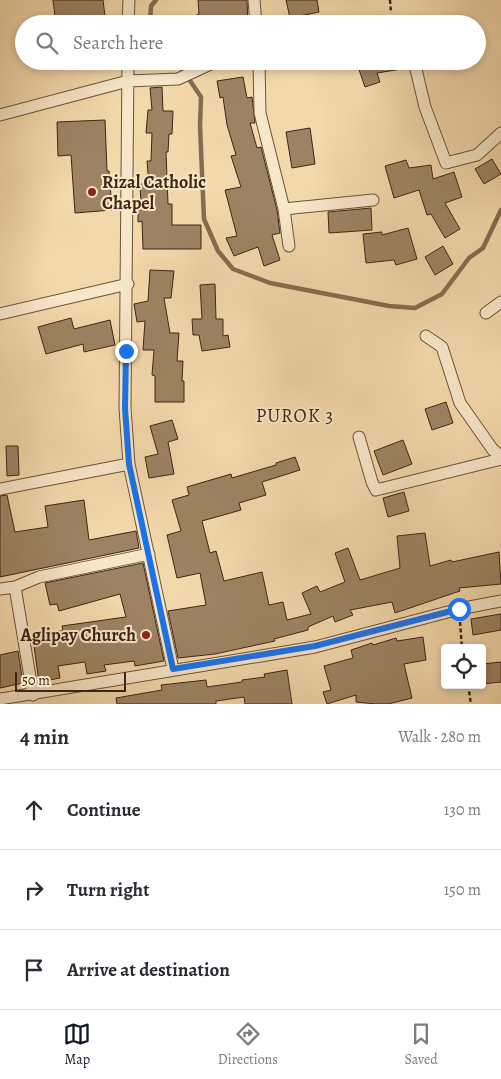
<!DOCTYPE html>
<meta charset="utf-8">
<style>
:root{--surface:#fff;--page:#f7f7f7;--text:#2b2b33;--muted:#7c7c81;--line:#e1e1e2;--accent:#111827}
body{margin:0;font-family:Alegreya,serif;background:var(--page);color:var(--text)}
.controls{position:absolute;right:15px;bottom:15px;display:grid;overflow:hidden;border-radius:5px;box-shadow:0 2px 8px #0003}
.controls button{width:45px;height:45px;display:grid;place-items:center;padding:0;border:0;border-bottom:1px solid var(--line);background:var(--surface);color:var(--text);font:25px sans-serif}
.scale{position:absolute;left:15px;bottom:12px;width:111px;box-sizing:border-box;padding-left:5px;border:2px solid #3f2615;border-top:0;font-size:14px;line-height:18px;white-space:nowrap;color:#3f2615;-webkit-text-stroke:4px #f7e6c8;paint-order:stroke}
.stop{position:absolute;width:15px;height:15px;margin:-11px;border:4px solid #1a73e8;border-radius:50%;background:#fff}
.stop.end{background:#1a73e8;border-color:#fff;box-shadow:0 1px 5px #0008}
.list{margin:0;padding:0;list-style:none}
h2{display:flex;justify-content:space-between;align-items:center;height:65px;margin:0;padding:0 20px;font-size:21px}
h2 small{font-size:16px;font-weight:400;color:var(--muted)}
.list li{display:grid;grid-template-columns:32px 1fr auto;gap:15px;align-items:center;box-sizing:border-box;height:80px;padding:0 20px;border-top:1px solid var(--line)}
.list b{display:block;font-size:19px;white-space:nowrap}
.list em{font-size:16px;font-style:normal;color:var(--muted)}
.icon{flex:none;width:28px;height:28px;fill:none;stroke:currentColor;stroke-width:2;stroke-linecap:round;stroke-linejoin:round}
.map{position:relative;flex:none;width:501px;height:704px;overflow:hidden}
.search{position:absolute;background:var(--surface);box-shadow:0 2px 8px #0003;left:15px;right:15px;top:15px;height:55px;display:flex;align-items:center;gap:12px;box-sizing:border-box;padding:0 18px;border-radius:28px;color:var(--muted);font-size:19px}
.sheet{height:305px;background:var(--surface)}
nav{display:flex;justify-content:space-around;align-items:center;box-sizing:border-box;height:70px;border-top:1px solid var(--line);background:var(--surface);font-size:14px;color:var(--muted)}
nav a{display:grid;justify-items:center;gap:2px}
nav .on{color:var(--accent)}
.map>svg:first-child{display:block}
</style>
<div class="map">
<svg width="501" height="704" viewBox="0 0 501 704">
<rect width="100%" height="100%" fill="#f3d8ab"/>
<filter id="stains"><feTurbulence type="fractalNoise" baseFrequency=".004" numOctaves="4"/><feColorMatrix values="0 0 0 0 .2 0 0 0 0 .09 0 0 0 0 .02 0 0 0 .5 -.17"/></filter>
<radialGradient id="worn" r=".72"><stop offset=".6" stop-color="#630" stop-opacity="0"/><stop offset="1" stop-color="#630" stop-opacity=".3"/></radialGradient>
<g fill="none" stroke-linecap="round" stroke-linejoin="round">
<path stroke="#866c50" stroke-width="4.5" d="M150 24 151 6 156 0
M177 61 201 97 200 126 204 219 218 251 233 269 270 283 389 306 415 308 442 294 469 258 483 248 501 210"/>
</g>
<path fill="#9d8363" stroke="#3f2615" d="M53 0H103L106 24H56Z
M198 0H247L248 24H175L199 14Z
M286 0H317L319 12 290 18Z
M356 61H407L408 68 377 73 380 82 365 87Z
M243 77 247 98 252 97 255 123H250L257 148 261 147 277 210 280 233 272 235 280 260 264 266 258 247 234 256 226 238 237 236 225 190 241 187 231 156 236 155 227 125 223 97 220 98 217 81Z
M162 87 163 111H173L172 134H169L168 152H166L168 204H172V225H201V249H143L142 221 138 222V204H141L140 184H149L147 161H151L152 133H146L148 110H152L150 88Z
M105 120 107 171H109L112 210 75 213 71 155 58 156 57 122Z
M310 128 315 164 292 168 286 132Z
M492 159 501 174 484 184 475 169Z
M406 160 409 168 431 165 433 179 454 172 462 197 445 203 460 229 445 238 431 214 427 215 419 190 394 198 385 166Z
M371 208 372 230 329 233 328 212Z
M408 228 417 259 396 265 394 260 366 263 363 234 382 232V235Z
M443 246 453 264 435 275 425 257Z
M150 270 174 271 171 298H164L170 333H179L177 361H183L182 381H184V402H155V376L152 375 154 350H143L145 321 137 322 134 304 148 301Z
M215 284 216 319H223V336L228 335 230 347 202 351 199 335H193L192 319H202L200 285Z
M71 318 74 329 110 320 115 345 84 352 83 344 46 354 38 327Z
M446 402 453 423 432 430 425 409Z
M172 420 178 439 168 442 174 474 149 478 145 457 158 454 150 426Z
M403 440 412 464 383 475 374 451Z
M6 446H18L19 475 7 476Z
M295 457 300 470 262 482 266 495 239 503 241 510 202 521 210 553 216 551 224 581 262 572 269 605 283 602 287 620 311 614 302 593 317 586 320 592 345 582 335 553 348 548 360 580 400 568 397 536 425 533 430 566 451 560 452 562 499 552 501 584 459 588 460 591 395 613 392 602 350 610 353 615 335 622 333 616 308 627V630L274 639 275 641 215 654 178 658 168 611 206 605 200 573 177 578 167 535 181 531 172 500 189 495 187 487 231 474 232 478 276 465V463Z
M404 492 409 511 388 517 383 498Z
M7 495 15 532 48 527 45 506 84 500 89 540 136 531 139 548 0 577V496Z
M143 563 164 661 135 666 134 661 104 665 106 671 87 674 85 662 58 666 60 678 39 682 33 639 59 635 58 631H63L62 626 126 617 120 594 59 611 57 604 50 605 45 583Z
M501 614V630L473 635 471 619Z
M423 637 426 660 404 664 412 698 388 704H376L356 702V695L327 704 323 692 331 690 324 666 353 658 351 650 372 643 373 645 396 638 397 641Z
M18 651 23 683 0 688V655Z
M501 662V682L482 684V664Z
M287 670 292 704H245L244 697 216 701V704H117L116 698 162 690 161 685 206 680 207 687 242 682V680L265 677 264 674Z"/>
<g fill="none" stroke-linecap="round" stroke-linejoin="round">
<defs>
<path id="street" d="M254 0 256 24
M128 24 129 0
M398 24H400
M128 61 125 408 129 464 173 669
M259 61 260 113 284 209 289 246
M414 61 425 107 446 163 477 155 501 133
M0 115 128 81 178 79 217 61
M284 209 373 200
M486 313 501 302
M0 314 128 284
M426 336 442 347 460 403 493 450 501 456
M359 437 372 482 376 490 501 459
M0 489 129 464
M15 587 33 695
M0 589 15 587 39 577 149 554
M0 699 315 647 459 609 501 601"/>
</defs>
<use href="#street" stroke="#6c523a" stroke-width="13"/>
<path stroke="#3f2615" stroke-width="2.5" stroke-dasharray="4 2.5" stroke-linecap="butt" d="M390 0 391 13
M460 622 462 648
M468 685 471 704"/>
<use href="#street" stroke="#f7e6c8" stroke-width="11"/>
</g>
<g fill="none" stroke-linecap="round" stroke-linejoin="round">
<path stroke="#1a73e8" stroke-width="6" d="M126 351 125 408 129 464 173 669 315 646 459 609"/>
</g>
<g fill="#8f2418" stroke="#f7e6c8" stroke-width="2">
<circle cx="92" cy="192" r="5"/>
<circle cx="146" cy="635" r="5"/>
</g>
<g text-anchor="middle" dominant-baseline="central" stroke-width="4" stroke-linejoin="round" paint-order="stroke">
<g font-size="18" font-weight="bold" fill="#3f2615" stroke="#f7e6c8" text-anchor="start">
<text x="102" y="182">Rizal Catholic<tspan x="102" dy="21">Chapel</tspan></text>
<text x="136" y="635" text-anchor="end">Aglipay Church</text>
</g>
<g font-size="19" letter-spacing="1" fill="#3f2615" stroke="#f7e6c8">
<text x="295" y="416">PUROK 3</text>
</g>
</g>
<rect width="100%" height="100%" filter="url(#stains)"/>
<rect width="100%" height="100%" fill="url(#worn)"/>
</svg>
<div class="controls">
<button><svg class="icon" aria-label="locate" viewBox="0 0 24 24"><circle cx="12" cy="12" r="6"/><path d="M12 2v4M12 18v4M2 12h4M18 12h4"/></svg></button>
</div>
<div class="scale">50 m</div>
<div class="stop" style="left:459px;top:609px"></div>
<div class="stop end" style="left:126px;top:351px"></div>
<div class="search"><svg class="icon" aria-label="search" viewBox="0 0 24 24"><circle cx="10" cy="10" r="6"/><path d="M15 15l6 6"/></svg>Search here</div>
</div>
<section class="sheet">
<h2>4 min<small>Walk · 280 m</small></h2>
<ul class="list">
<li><svg class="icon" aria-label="ahead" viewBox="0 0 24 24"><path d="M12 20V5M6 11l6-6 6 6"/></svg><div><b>Continue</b></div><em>130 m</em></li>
<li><svg class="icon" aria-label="right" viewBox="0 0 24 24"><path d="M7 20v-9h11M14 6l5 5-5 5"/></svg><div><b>Turn right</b></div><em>150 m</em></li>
<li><svg class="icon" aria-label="arrive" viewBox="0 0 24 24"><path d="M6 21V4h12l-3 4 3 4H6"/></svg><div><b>Arrive at destination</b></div></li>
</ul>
</section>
<nav>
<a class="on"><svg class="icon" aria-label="map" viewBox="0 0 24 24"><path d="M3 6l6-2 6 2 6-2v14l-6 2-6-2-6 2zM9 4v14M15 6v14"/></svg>Map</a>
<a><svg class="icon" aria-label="directions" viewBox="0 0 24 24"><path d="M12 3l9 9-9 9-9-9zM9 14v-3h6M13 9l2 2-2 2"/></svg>Directions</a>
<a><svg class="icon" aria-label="saved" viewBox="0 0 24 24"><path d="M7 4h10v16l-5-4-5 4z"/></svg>Saved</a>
</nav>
